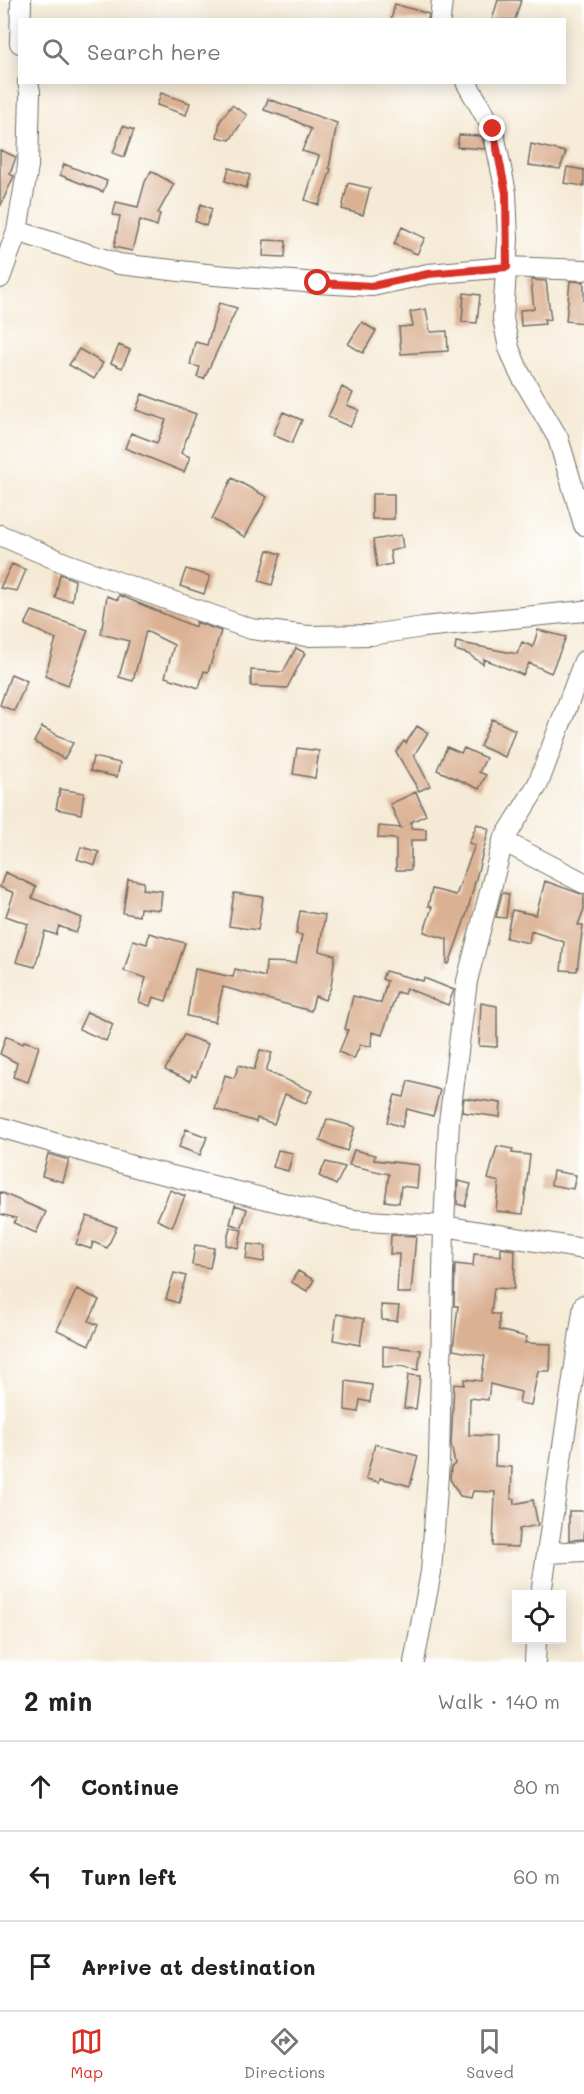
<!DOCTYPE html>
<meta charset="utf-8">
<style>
:root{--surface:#fff;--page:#f2f2f2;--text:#222;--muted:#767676;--line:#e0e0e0;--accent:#d93025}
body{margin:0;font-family:Mali,sans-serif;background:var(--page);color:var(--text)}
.controls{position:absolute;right:18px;bottom:18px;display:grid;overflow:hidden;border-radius:0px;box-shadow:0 3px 15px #0003}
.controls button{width:54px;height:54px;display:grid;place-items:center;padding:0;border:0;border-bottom:2px solid var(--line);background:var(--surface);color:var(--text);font:30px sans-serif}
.stop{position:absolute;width:18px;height:18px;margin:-14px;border:4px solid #d93025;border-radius:50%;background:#fff}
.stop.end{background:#d93025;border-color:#fff;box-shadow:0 2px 6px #0008}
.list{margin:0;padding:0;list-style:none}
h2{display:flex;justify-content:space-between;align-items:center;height:78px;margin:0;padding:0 24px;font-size:26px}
h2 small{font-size:20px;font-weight:400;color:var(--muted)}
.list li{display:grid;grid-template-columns:39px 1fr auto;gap:18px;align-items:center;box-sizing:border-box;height:90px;padding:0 24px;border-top:2px solid var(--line)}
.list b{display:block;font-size:22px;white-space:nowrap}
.list em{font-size:20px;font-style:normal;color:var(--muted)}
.icon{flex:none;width:33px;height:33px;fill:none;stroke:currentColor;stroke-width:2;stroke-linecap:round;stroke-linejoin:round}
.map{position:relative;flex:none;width:584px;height:1662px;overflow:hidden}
.search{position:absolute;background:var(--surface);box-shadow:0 3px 15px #0003;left:18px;right:18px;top:18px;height:66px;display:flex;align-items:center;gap:15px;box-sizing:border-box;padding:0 21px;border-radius:0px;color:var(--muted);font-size:22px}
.sheet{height:348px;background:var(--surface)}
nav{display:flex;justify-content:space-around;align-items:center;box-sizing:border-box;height:84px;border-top:2px solid var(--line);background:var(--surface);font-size:16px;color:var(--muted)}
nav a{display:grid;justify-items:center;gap:3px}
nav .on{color:var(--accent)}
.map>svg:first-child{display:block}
</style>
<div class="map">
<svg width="584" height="1662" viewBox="0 0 584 1662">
<rect width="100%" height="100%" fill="#fff"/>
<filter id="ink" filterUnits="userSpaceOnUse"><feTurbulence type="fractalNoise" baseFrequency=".0167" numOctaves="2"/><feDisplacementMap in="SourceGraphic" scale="12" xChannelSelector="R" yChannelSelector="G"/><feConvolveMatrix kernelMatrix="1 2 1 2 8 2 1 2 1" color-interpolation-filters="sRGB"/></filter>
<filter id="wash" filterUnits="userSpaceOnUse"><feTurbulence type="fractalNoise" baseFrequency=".008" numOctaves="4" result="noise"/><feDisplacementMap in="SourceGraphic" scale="24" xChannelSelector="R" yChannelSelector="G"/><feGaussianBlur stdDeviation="1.35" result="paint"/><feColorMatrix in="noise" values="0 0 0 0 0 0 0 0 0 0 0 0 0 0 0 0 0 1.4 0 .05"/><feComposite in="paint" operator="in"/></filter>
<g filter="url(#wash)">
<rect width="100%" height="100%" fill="#f5ead5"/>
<g id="blocks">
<path fill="#dbb193" d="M498 0H521L515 20H492Z
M395 4 429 14 428 20H391Z
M161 93 190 103 186 115 157 105Z
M268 99 337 123 329 168 331 169 319 205 305 200 319 156 302 151 311 129 294 120 264 110Z
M232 105 247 115 230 140 217 137 220 121Z
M123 126 134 130 124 157 113 153Z
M459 135 482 136 485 149 457 147Z
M531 144 566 152 560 169 528 165Z
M0 150 16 157 10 174 14 176 0 207Z
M64 164 107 181 103 192 60 175Z
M567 167 584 170V186L564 183Z
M229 168 250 175 246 188 225 181Z
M151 171 174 184 158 213 160 214 157 226 140 220 132 251 114 247 120 216 113 215 116 202 138 207 145 182Z
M348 183 370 188 363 215 342 209Z
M201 204 212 209 206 226 195 221Z
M402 227 425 238 417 254 394 244Z
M264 240 286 241 285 257 263 256Z
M531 280 546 281 551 320 544 319 545 324 521 326 520 310 534 309Z
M570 281 584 282V323L566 321Z
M464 293 480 295 477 323 462 322Z
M219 303 237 308 204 379 197 377 200 367 190 365 195 342 207 345Z
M426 309 430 332 447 331 448 351 401 354 399 327 413 326 410 312Z
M362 322 376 331 363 353 348 344Z
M119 345 130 350 122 368 111 363Z
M79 349 103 363 94 379 69 365Z
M342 387 353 393 347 405 359 410 350 427 328 417Z
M142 394 196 414 181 453 190 457 184 472 125 448 131 433 157 443 166 420 136 410Z
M283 412 302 420 292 443 273 435Z
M232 478 267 497 245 537 212 519Z
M372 494H394V519H372Z
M401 535 403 548 390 551 392 564 377 567 373 540Z
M268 550 281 554 272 585 259 581Z
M12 564 26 570 17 591 0 588Z
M186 569 210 576 204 594 180 586Z
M60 574 75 580 72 601 55 598Z
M119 595 195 627 196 622 221 631 208 672 204 671 199 688 165 677 174 645 146 631 133 681 119 677 129 641 101 634 107 596 118 600Z
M32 611 88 630 68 685 45 676 56 639 25 625Z
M538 630 566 637 551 673 529 663 523 675 484 659 483 664 468 654 455 650 456 642 517 654 522 642 533 647Z
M296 648 305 653 287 688 251 686V670L283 672Z
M11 674 27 681 14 711 0 705Z
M492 719 515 730 505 757 480 746Z
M417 726 428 733 414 755 430 786 419 791 396 752 404 741 406 743Z
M42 727 73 743 64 759 34 742Z
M447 747 461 753 464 748 486 758 479 772 486 775 479 789 437 770Z
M297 748 319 751 315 778 293 774Z
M93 757 120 763 117 777 90 771Z
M60 789 84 793 81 814 56 809Z
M416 792 426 815 411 822V828L426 829V840H411V870H396V839L378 838 379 826 401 828 390 804Z
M477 824 489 829 467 913 449 964H447V939L424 932 432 907 428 906 432 889 456 895 475 845 469 843Z
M81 847 99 852 95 865 77 859Z
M5 872 36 887 32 898 82 918 76 933 59 926 56 935 45 931 35 967 16 962 28 924 6 916 14 893 0 887Z
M128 879 144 882 143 889 162 891 160 910 140 908 139 916 123 913Z
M545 881 584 895V909L578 925H583L577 971 561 970 564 942 531 931 529 943 506 938 512 910 536 915Z
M234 893 263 897 258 930 229 926Z
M502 893 509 894 506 918 496 917Z
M300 911 325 915 319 951 335 955 331 987 325 1000 315 996 311 1011 223 987 215 1022 187 1016 195 969 233 977 235 969 265 977 266 962 296 963 302 935 296 934Z
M149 933 185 943 166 1001 153 997 150 1006 139 1002 146 978 124 971 133 940 147 944Z
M385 971 423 981 424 978 454 990 448 1005 406 988 404 994 397 992 382 1035 372 1032 371 1046 360 1045 354 1059 339 1052 348 1030 345 1029 353 996 381 1003 387 981 382 979Z
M481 1003 497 1006V1047L479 1046Z
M87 1012 113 1024 106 1041 79 1029Z
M184 1035 208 1044 196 1077 192 1075 190 1081 165 1070Z
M6 1036 23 1044 24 1041 39 1046 28 1082 13 1077 17 1063 0 1054Z
M260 1050 272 1053 266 1071 312 1091 306 1103 285 1094 274 1124 257 1118 256 1122 215 1109 225 1075 234 1078 239 1065 254 1070Z
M408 1081 440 1090 433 1116 407 1109 402 1127 387 1122 395 1095 404 1097Z
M464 1098 501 1103 500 1117 462 1112Z
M327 1119 355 1127 347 1151 320 1141Z
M186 1129 207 1137 200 1155 179 1147Z
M497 1146 513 1149 512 1153 530 1155 523 1214 496 1211 499 1182 488 1179Z
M278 1150 293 1153 288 1171 273 1167Z
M354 1150 375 1155 374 1160 419 1165 417 1188 401 1186 399 1203 385 1201 389 1174 349 1165Z
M48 1154 69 1160 63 1182 42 1176Z
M326 1162 345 1167 336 1185 319 1176Z
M553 1171 576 1175 573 1189 551 1185Z
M458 1181 471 1184 465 1206 457 1204Z
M170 1190 185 1196 172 1227 157 1220Z
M0 1192 46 1212 36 1233 14 1223 16 1218 0 1214Z
M235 1205 247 1209 242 1227 230 1224Z
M87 1216 117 1227 107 1248 93 1242 91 1249 76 1244Z
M230 1227 242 1230 238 1248 226 1245Z
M391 1235 416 1236 411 1293H397L399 1254H390Z
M248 1244 266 1246 264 1262 246 1259Z
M195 1245 214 1248 210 1268 192 1265Z
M501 1248 515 1250 514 1289 494 1288 491 1314H499V1330L527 1337 525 1343 551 1344 550 1371H538L531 1405 519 1403 521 1392 490 1384 488 1400 470 1398 469 1435 496 1436 495 1466 512 1467 511 1499H515L514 1504 533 1500 538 1525 519 1529 518 1547 493 1546 495 1492 473 1491 471 1498 460 1496 450 1479 451 1467 455 1464 451 1444 454 1384 464 1385V1379L481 1381 485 1356 453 1350 458 1306H454L455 1264 473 1266 474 1254 501 1256Z
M298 1271 314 1280 307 1291 291 1282Z
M174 1273 186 1276 178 1303 166 1299Z
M77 1289 99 1300 89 1321 98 1325 89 1345 57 1330Z
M381 1305 399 1306 397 1321 382 1320Z
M337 1314 364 1319 360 1345 333 1340Z
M383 1346 421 1350 418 1370 401 1366 383 1367Z
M408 1375 420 1376 416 1409 404 1408Z
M346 1381 372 1385 370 1402 360 1400 358 1412 345 1410Z
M375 1444 418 1456 410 1486 380 1478 379 1482 366 1479Z
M569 1511H584V1539L569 1540Z"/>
</g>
</g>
<g filter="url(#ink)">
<use href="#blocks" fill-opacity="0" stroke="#726e66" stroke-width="1.5"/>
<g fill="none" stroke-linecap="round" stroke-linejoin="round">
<defs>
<path id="minor" d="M440 20 442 0
M20 43 21 0
M466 82 493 129 506 193 508 239 503 318 509 348 519 372 558 438 584 525
M17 231 119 264 215 275 318 283 372 286 428 274 507 267 584 270
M0 278 17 231 28 166 30 92 28 82
M0 535 67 564 251 629 308 636 371 635 423 627 584 611
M503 841 584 883
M0 1127 139 1168 353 1220 444 1226 584 1249
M549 1553 584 1551
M541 1594 584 1305
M414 1662 431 1572 439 1461 444 1226 449 1122 467 981 503 841 538 784 584 661
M535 1662 536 1640"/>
</defs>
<use href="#minor" stroke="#726e66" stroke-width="22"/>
<use href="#minor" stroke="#fff" stroke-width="20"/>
</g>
</g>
<g fill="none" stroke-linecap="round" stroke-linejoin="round" filter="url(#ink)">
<path stroke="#d93025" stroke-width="8" d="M318 283 372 286 428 274 507 267 506 193 493 129"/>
</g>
</svg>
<div class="controls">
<button><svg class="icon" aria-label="locate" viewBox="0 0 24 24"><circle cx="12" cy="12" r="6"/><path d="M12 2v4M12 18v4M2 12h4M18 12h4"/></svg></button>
</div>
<div class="stop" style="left:318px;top:283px"></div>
<div class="stop end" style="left:493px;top:129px"></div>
<div class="search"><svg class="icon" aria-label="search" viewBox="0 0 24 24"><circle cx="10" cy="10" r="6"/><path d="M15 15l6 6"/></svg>Search here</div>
</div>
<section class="sheet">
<h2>2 min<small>Walk · 140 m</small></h2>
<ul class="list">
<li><svg class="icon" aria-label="ahead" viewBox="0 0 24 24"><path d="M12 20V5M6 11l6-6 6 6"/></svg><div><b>Continue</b></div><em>80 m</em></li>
<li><svg class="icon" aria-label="left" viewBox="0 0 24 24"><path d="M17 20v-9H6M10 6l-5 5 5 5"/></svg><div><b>Turn left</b></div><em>60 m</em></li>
<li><svg class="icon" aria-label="arrive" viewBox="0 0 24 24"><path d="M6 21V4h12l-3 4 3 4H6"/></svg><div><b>Arrive at destination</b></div></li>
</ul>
</section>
<nav>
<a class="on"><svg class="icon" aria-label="map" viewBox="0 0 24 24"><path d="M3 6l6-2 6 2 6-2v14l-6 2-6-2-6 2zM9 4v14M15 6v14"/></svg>Map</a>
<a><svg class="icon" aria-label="directions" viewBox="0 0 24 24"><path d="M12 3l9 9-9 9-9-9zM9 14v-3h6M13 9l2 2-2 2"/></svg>Directions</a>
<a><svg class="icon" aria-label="saved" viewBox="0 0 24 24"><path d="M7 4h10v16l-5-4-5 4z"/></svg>Saved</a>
</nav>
